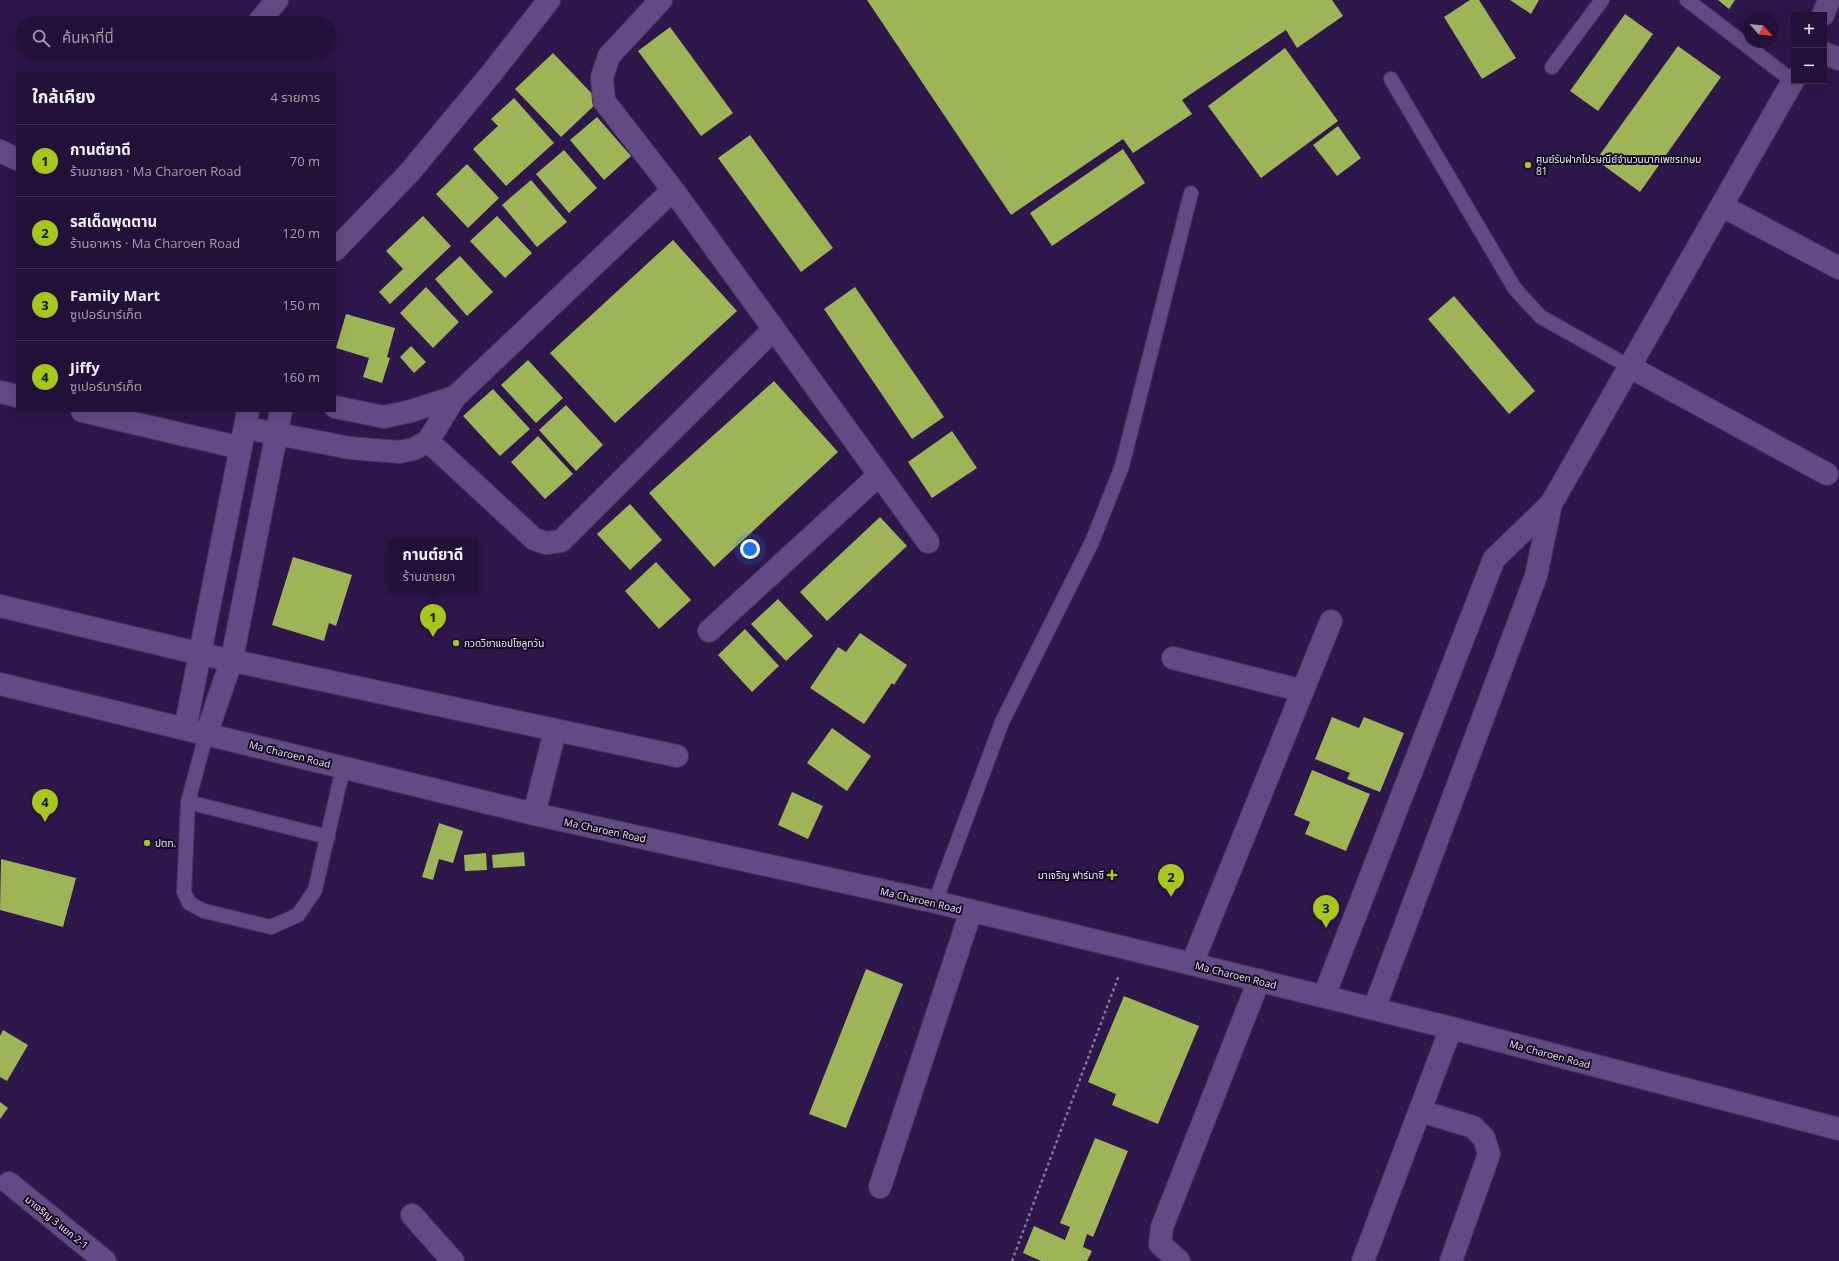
<!DOCTYPE html>
<html lang="th">
<meta charset="utf-8">
<style>
:root{--surface:#221138;--page:#2a1a40;--text:#f1f3f6;--muted:#a29dae;--line:#3f3153;--accent:#a7c71e}
body{margin:0;font-family:"Open Sans","Noto Sans Thai",sans-serif;background:var(--page);color:var(--text)}
.controls{position:absolute;right:12px;top:12px;display:grid;overflow:hidden;border-radius:0px;box-shadow:0 4px 16px #0002}
.controls button{width:36px;height:36px;display:grid;place-items:center;padding:0;border:0;border-bottom:1px solid var(--line);background:var(--surface);color:var(--text);font:20px sans-serif}
.compass{position:absolute;left:1743px;top:12px;width:36px;height:36px;border-radius:50%;background:var(--surface);box-shadow:0 4px 16px #0002;rotate:117deg}
.you{position:absolute;left:750px;top:549px;width:14px;height:14px;margin:-10px;border:3px solid #fff;border-radius:50%;background:#1a73e8;box-shadow:0 0 0 6px #1a73e833}
.badge{display:grid;place-items:center;width:26px;height:26px;border-radius:50%;background:var(--accent);color:#111;font-size:13px;font-weight:700}
.pin{position:absolute;translate:-50% -33px;filter:drop-shadow(0 1px 2px #0008)}
.pin::after{content:'';position:absolute;top:21px;width:14px;height:12px;background:inherit;clip-path:polygon(0 0,100% 0,50% 100%)}
.popup{position:absolute;left:388px;top:539px;width:90px;height:52px;box-sizing:border-box;display:grid;place-content:center;border-radius:0px;background:var(--surface);filter:drop-shadow(0 1px 3px #0005);font-size:13px;white-space:nowrap;color:var(--muted)}
.popup b{font-size:15px;color:var(--text)}
.popup::after{content:'';position:absolute;left:50%;top:100%;margin-left:-8px;border:8px solid transparent;border-top-color:var(--surface)}
.list{margin:0;padding:0;list-style:none}
h2{display:flex;justify-content:space-between;align-items:center;height:52px;margin:0;padding:0 16px;font-size:17px}
h2 small{font-size:13px;font-weight:400;color:var(--muted)}
.list li{display:grid;grid-template-columns:26px 1fr auto;gap:12px;align-items:center;box-sizing:border-box;height:72px;padding:0 16px;border-top:1px solid var(--line)}
.list b{display:block;font-size:15px;white-space:nowrap}
.list p{margin:0;font-size:13px;white-space:nowrap;color:var(--muted)}
.list em{font-size:13px;font-style:normal;color:var(--muted)}
.icon{flex:none;width:22px;height:22px;fill:none;stroke:currentColor;stroke-width:2;stroke-linecap:round;stroke-linejoin:round}
.map{position:relative;flex:none;width:1839px;height:1261px;overflow:hidden}
.search{position:absolute;background:var(--surface);box-shadow:0 4px 16px #0002;left:16px;top:16px;width:320px;height:44px;display:flex;align-items:center;gap:10px;box-sizing:border-box;padding:0 14px;border-radius:22px;color:var(--muted);font-size:15px}
.panel{position:absolute;background:var(--surface);box-shadow:0 4px 16px #0002;left:16px;top:72px;width:320px;height:340px;border-radius:0px}
.map>svg:first-child{display:block}
</style>
<div class="map">
<svg width="1839" height="1261" viewBox="0 0 1839 1261">
<rect width="100%" height="100%" fill="#2e174b"/>
<path fill="#9eb557" d="M867 0H1332L1343 16 1297 48 1286 30 1182 100 1192 114 1133 153 1123 139 1011 215Z
M1470 0H1479L1516 58 1482 79 1444 17Z
M1510 0H1539L1531 14Z
M1718 0H1735L1729 9Z
M1625 14 1653 34 1598 111 1570 91Z
M670 27 733 113 701 136 638 51Z
M1678 46 1721 77 1640 192 1596 160Z
M1285 48 1338 121 1261 178 1208 106Z
M553 53 599 101 561 137 515 89Z
M514 98 554 143 506 186 473 149 498 126 491 119Z
M597 117 631 156 604 180 570 140Z
M1338 126 1361 158 1337 176 1313 145Z
M750 135 833 248 801 272 718 158Z
M1123 149 1145 183 1052 246 1030 213Z
M564 150 597 188 569 213 536 174Z
M467 164 499 198 468 228 436 194Z
M531 180 567 222 537 247 502 205Z
M423 216 451 246 390 304 379 292 403 269 386 251Z
M497 216 532 253 505 278 470 241Z
M673 240 737 311 615 423 550 353Z
M460 256 493 292 467 316 435 279Z
M426 287 459 322 433 348 400 313Z
M855 287 944 417 912 439 824 309Z
M1454 296 1535 391 1509 414 1428 319Z
M346 314 395 328 387 357 390 358 382 383 363 377 369 358 336 348Z
M411 346 426 362 414 373 400 357Z
M528 360 563 398 536 423 501 385Z
M774 381 838 452 714 567 649 493Z
M493 389 530 429 500 456 463 416Z
M566 405 603 445 576 471 539 430Z
M952 431 977 468 932 498 908 462Z
M538 436 573 474 545 499 511 462Z
M630 504 662 540 630 570 597 534Z
M880 517 907 546 827 621 800 592Z
M293 557 352 575 336 626 329 623 324 641 272 625Z
M656 562 691 600 659 629 625 591Z
M778 599 813 636 786 661 751 624Z
M745 629 779 666 752 692 718 655Z
M860 633 907 665 894 685 892 683 864 724 810 688 838 647 846 652Z
M1332 717 1359 728 1364 717 1404 733 1380 792 1347 779 1350 773 1315 759Z
M832 728 871 756 847 791 807 763Z
M1312 770 1370 794 1346 851 1305 834 1310 822 1294 815Z
M792 792 823 806 808 839 778 825Z
M439 823 463 831 453 863 439 859 433 880 422 877Z
M524 852 525 866 493 868 492 855Z
M486 853 487 870 465 871 464 855Z
M1 859 76 878 63 927 0 910Z
M866 969 903 984 846 1128 809 1114Z
M1124 996 1199 1026 1158 1124 1112 1105 1116 1094 1088 1082Z
M3 1030 28 1045 7 1081 0 1077V1036Z
M0 1102 8 1108 0 1119Z
M1095 1138 1128 1151 1093 1237 1087 1234 1083 1247 1092 1251 1087 1261H1041L1023 1253 1034 1226 1065 1240 1070 1227 1060 1223Z"/>
<g fill="none" stroke-linecap="round" stroke-linejoin="round">
<defs>
<path id="service" d="M1687 0 1793 81
M1552 67 1602 0
M1391 79 1515 289 1541 317 1630 367
M206 735 188 802 184 892 189 903 204 911 271 927 298 915 315 890 343 768
M188 802 328 837
M935 902 1002 722 1092 542 1122 466 1191 193"/>
<path id="minor" d="M661 0 609 56 602 77 604 101 673 190 928 542
M1823 15 1829 0
M258 23 277 0
M1824 53 1839 59
M0 151 17 159
M1722 206 1839 268
M335 250 409 173 491 74 549 0
M1630 367 1827 474
M0 392 17 396
M335 407 384 417 411 411 455 397
M82 411 241 448
M246 428 350 448 399 452 414 449 428 441 455 397 673 190
M428 441 534 539 546 543 561 541 774 329
M0 606 201 654 677 756
M709 631 879 475
M1173 658 1303 691
M185 729 248 411
M206 735 232 659 281 411
M534 814 555 731
M1192 964 1331 621
M1324 996 1494 559 1551 504 1794 79
M1374 1009 1536 576 1551 504
M1420 1111 1473 1127 1484 1138 1489 1154 1451 1261
M9 1183 105 1261
M880 1187 971 911
M412 1215 453 1261
M1179 1261 1160 1244 1162 1227 1259 980
M1363 1261 1451 1028"/>
<path id="secondary" d="M0 684 534 814 935 902 1192 964 1451 1028 1839 1129"/>
</defs>
<use href="#service" stroke="#46335d" stroke-width="16"/>
<use href="#minor" stroke="#46335d" stroke-width="24"/>
<use href="#secondary" stroke="#46335d" stroke-width="24"/>
<path stroke="#84759b" stroke-width="2.5" stroke-dasharray="3 3" stroke-linecap="butt" d="M1012 1261 1119 975"/>
<use href="#service" stroke="#624b84" stroke-width="14"/>
<use href="#minor" stroke="#624b84" stroke-width="22"/>
<use href="#secondary" stroke="#624b84" stroke-width="22"/>
</g>
<g fill="#a7c71e" stroke="#130920" stroke-width="1.5">
<circle cx="1528" cy="165" r="4"/>
<circle cx="456" cy="643" r="4"/>
<circle cx="147" cy="843" r="4"/>
<path d="M1110 869h4v4h4v4h-4v4h-4v-4h-4v-4h4z"/>
</g>
<g text-anchor="middle" dominant-baseline="central" stroke-width="4" stroke-linejoin="round" paint-order="stroke">
<g font-size="10" fill="#eee8fc" stroke="#130920" text-anchor="start">
<text x="1536" y="159">ศูนย์รับฝากไปรษณีย์จำนวนมากเพชรเกษม<tspan x="1536" dy="12">81</tspan></text>
<text x="464" y="643">กวดวิชาแอปโซลูทวัน</text>
<text x="155" y="843">ปตท.</text>
<text x="1104" y="875" text-anchor="end">มาเจริญ ฟาร์มาซี</text>
</g>
<g font-size="10" fill="#eee8fc" stroke="#130920">
<text transform="translate(290 754) rotate(14)">Ma Charoen Road</text>
<text transform="translate(605 830) rotate(12)">Ma Charoen Road</text>
<text transform="translate(921 900) rotate(13)">Ma Charoen Road</text>
<text transform="translate(1236 975) rotate(14)">Ma Charoen Road</text>
<text transform="translate(1550 1054) rotate(15)">Ma Charoen Road</text>
<text transform="translate(57 1222) rotate(39)">มาเจริญ 3 แยก 2-1</text>
</g>
</g>
</svg>
<div class="controls">
<button>+</button>
<button>−</button>
</div>
<svg class="compass" viewBox="-18 -18 36 36"><path d="M0-13l5 13h-10z" fill="#e53935"/><path d="M0 13l5-13h-10z" fill="#a29dae"/></svg>
<div class="you"></div>
<div class="pin badge" style="left:433px;top:637px">1</div>
<div class="popup"><b>กานต์ยาดี</b>ร้านขายยา</div>
<div class="pin badge" style="left:1171px;top:897px">2</div>
<div class="pin badge" style="left:1326px;top:928px">3</div>
<div class="pin badge" style="left:45px;top:822px">4</div>
<div class="search"><svg class="icon" aria-label="search" viewBox="0 0 24 24"><circle cx="10" cy="10" r="6"/><path d="M15 15l6 6"/></svg>ค้นหาที่นี่</div>
<section class="panel">
<h2>ใกล้เคียง<small>4 รายการ</small></h2>
<ul class="list">
<li><span class="badge">1</span><div><b>กานต์ยาดี</b><p>ร้านขายยา · Ma Charoen Road</p></div><em>70 m</em></li>
<li><span class="badge">2</span><div><b>รสเด็ดพุดตาน</b><p>ร้านอาหาร · Ma Charoen Road</p></div><em>120 m</em></li>
<li><span class="badge">3</span><div><b>Family Mart</b><p>ซูเปอร์มาร์เก็ต</p></div><em>150 m</em></li>
<li><span class="badge">4</span><div><b>Jiffy</b><p>ซูเปอร์มาร์เก็ต</p></div><em>160 m</em></li>
</ul>
</section>
</div>
